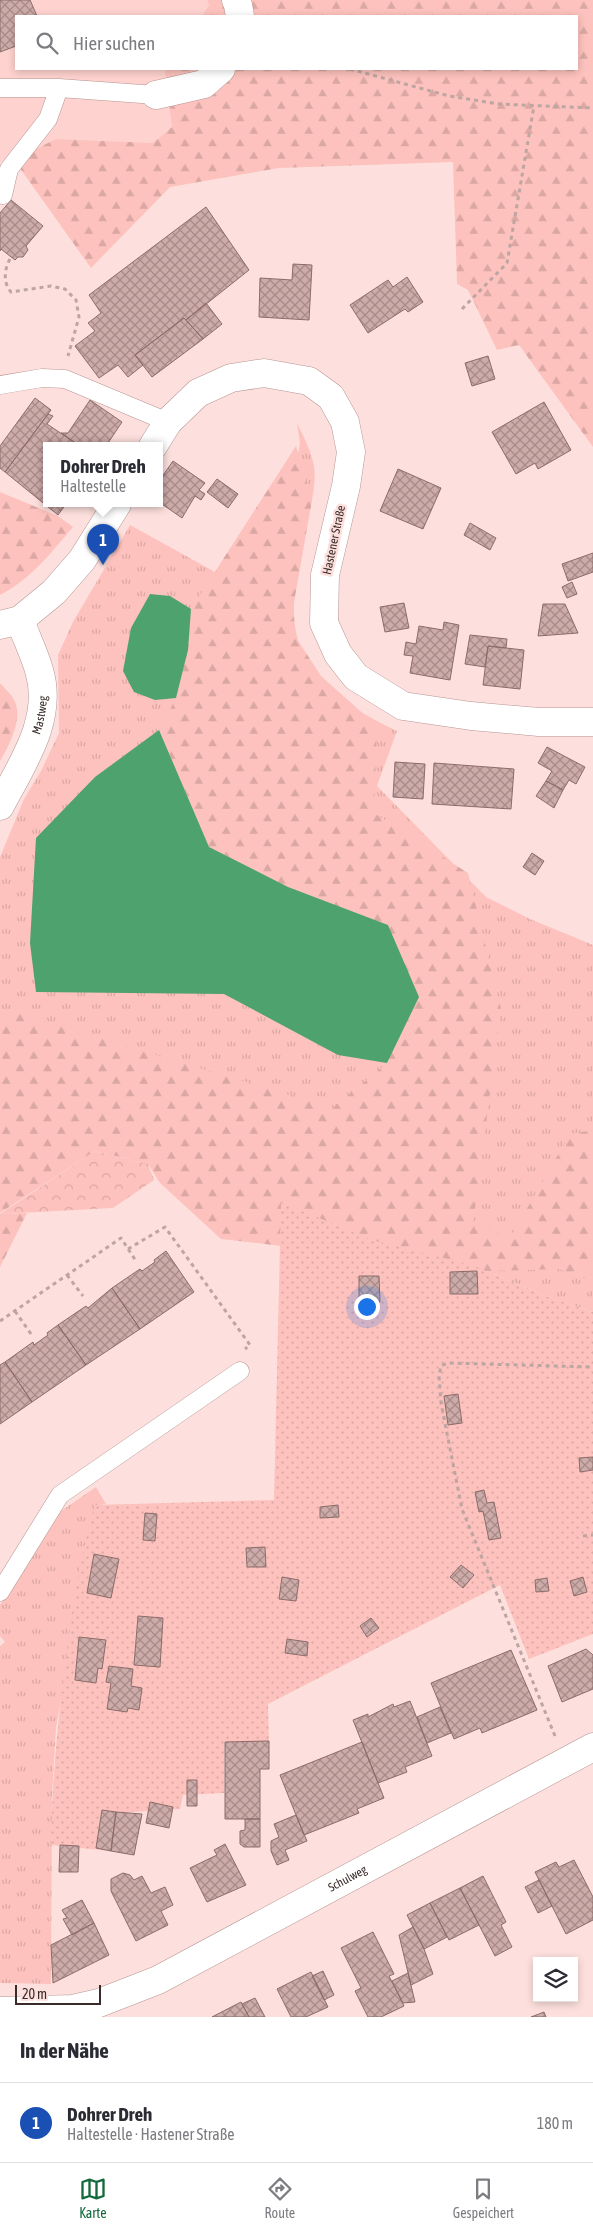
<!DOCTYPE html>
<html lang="de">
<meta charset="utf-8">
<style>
:root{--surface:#fff;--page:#f7f7f7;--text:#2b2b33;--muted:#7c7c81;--line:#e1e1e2;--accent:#12693b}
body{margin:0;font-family:"Asap Condensed",sans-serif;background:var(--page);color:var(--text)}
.controls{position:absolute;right:15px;bottom:15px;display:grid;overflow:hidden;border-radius:0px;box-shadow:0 2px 8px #0003}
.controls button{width:45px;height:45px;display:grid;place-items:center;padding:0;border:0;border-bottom:1px solid var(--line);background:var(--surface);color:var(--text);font:25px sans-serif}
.scale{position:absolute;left:15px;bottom:12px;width:86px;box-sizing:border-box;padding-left:5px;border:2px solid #382b29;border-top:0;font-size:14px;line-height:18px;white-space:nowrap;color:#382b29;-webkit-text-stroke:4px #fde0dd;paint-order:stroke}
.you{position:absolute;left:366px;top:1306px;width:18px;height:18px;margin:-12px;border:4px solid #fff;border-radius:50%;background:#1a73e8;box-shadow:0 0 0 8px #1a73e833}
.badge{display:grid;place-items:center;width:32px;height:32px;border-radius:50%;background:var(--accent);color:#fff;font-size:16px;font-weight:700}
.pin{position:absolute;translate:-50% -41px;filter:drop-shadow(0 1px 2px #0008)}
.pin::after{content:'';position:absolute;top:26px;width:18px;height:15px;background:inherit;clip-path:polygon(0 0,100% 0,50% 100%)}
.popup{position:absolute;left:43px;top:442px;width:120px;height:65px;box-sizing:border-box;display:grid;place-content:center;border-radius:0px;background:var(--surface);filter:drop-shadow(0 1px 4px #0005);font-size:16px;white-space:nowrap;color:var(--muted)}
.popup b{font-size:19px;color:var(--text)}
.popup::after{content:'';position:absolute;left:50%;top:100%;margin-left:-10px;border:10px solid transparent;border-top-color:var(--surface)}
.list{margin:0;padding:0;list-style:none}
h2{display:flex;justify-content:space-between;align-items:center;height:65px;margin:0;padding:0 20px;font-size:21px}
h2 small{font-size:16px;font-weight:400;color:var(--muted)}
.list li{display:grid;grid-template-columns:32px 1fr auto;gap:15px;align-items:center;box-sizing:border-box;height:80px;padding:0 20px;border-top:1px solid var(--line)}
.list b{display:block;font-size:19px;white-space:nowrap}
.list p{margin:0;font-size:16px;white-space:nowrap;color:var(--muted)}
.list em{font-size:16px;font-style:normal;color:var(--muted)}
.icon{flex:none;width:28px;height:28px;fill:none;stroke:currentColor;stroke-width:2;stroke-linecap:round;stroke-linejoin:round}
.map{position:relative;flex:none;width:593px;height:2017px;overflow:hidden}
.search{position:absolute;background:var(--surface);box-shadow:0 2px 8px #0003;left:15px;right:15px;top:15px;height:55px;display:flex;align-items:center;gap:12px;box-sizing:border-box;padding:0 18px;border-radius:0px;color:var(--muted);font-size:19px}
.sheet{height:145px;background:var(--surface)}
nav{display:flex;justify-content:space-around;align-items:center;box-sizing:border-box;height:70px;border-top:1px solid var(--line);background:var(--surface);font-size:14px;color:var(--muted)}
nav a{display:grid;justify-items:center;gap:2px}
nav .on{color:var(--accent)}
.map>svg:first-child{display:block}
</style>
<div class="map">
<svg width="593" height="2017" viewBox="0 0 593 2017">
<defs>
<pattern id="grass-tufts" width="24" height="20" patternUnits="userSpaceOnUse" patternTransform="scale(1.25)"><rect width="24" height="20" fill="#fdc2bd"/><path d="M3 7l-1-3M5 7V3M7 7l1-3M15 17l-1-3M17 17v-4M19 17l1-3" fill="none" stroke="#daa7a2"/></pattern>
<pattern id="forest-firs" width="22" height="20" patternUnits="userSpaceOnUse" patternTransform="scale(1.25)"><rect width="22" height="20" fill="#fdc2bd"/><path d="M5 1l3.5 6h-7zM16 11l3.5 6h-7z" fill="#daa7a2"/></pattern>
<pattern id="park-crowns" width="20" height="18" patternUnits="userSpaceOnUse" patternTransform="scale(1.25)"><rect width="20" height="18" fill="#fdc2bd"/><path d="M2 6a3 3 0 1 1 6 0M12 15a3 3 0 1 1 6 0" fill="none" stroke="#daa7a2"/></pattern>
<pattern id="garden-dots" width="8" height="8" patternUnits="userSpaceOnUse" patternTransform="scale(1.25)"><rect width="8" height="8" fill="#fdc2bd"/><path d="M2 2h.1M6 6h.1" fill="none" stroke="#daa7a2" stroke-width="1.8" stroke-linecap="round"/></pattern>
<pattern id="building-cross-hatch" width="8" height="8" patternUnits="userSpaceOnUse" patternTransform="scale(1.25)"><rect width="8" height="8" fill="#cdaba8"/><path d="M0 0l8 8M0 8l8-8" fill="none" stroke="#a78b89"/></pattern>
</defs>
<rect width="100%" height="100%" fill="#fde0dd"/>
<path fill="#fed2ce" d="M0 0H207L209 4 202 16H16V69H167L165 72 172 127 153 143 56 139 14 160 0 162Z"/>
<path fill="url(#grass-tufts)" d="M297 423C304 437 311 451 314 466 317 487 309 512 305 533 301 558 294 584 294 609 293 674 345 706 397 731L377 786 486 897 530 919 593 945V1312L546 1296 472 1265 0 1059V857L24 799 41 771 59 733 58 655 73 622 130 525 253 593 293 481 300 443Z
M96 1487 106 1504 95 1506 56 1728 52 1795 51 1984 0 1983V1646L5 1642 0 1636V1605L58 1513Z"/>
<path fill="url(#forest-firs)" d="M207 0H593V447L519 345 497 350 468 290 457 284 453 162 279 168 170 187 91 268 14 160 56 139 153 143 172 127 165 72 167 69H577V16H202L209 5Z
M296 446 312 500 293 608 295 636 321 676 377 726 374 813 468 873 501 1009 473 1224 510 1238 570 1134 593 1130V1281L559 1269 450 1272 401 1260 221 1239 160 1183 148 1164 95 1151 0 1213V1008L333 1108 387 1063 288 887 209 847 159 730 176 698 188 650 191 609Z
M0 492 58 516 73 527C51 553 31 579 0 595Z
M0 683C4 688 10 693 13 698 25 716 9 746 0 761Z
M27 1213 0 1267V1214Z"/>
<path fill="url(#park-crowns)" d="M95 1151 148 1164 154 1180 113 1208 0 1214Z"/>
<path fill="url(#garden-dots)" d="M281 1202 372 1240 472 1265 546 1296 593 1312V1634L529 1659 500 1585 268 1704 269 1741 224 1742V1793L183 1795 180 1809 116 1813 110 1851 51 1845C52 1779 58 1716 67 1651 73 1602 81 1553 95 1505L274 1500Z"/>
<path fill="#4da26d" d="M150 594 170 596 191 609 188 650 176 698 155 700 134 692 123 671 131 628Z
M159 730 209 847 288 887 388 925 419 997 387 1063 338 1055 224 994 36 992 30 943 36 838 95 777Z"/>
<path fill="url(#building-cross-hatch)" stroke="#8c6c6a" d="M0 0H30L37 16H16V46L0 52Z
M11 200 43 226 26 246 28 250 23 257H18L15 260 1 249 0 251V213Z
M206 207 249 270 186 320 184 318 135 355 143 365 128 377 118 365 99 378 75 346 95 331 88 323 101 313 89 295Z
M293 264 312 265 309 320 259 317 260 278 292 280Z
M407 277 423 302 408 312 405 309 368 333 350 305 388 280 393 287Z
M206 303 222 324 203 339 186 320Z
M184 318 203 339 152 377 135 355Z
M488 356 495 379 472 386 465 363Z
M35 398 51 410 5 472 0 468V446Z
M90 400 122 422 106 446H80L61 433H68Z
M544 402 571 450 538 469 535 463 516 474 492 432Z
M48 414 53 416 47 424 80 446H47V504H66L58 515 5 472Z
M173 461 205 483 199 490 205 494 201 500 195 496 182 518 159 502V481Z
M398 469 441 488 423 529 380 511Z
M217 479 238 494 228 508 207 492Z
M470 523 496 538 490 550 464 535Z
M593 553V572L568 581 562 564Z
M572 582 577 594 567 598 562 587Z
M404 603 409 628 385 632 380 607Z
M543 604H565L578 633 538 636Z
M444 622 459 625 450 680 410 673 413 656 404 655 406 642 416 644 419 626 443 630Z
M470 635 507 639 506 648 488 646 485 667 465 664Z
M488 646 524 650 520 689 483 685Z
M547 747 585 767 576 784 569 780 563 790 546 781 552 771 538 763Z
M395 762 425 764 423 799 393 797Z
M434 763 514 769 511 809 432 804Z
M546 781 563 790 554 808 536 796Z
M532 853 544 861 535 875 523 867Z
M166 1251 194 1292 140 1329 112 1288 140 1269 142 1271 155 1262 154 1260Z
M477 1271 478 1294H450V1272Z
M359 1276H379L380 1302 359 1303Z
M112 1288 140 1329 86 1365 58 1325 86 1306 88 1308Z
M58 1325 86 1365 32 1402 5 1362 33 1342 34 1345 48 1335 47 1333Z
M5 1362 32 1402 0 1424V1365Z
M458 1394 462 1423 448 1425 444 1396Z
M593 1457V1470L580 1472 579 1458Z
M484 1490 487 1503 494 1502 501 1538 489 1540 483 1511 479 1512 475 1492Z
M338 1505 339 1517 320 1518V1507Z
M145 1513 157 1514 155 1541 143 1540Z
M265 1547 266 1567H247L246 1548Z
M94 1554 119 1559 111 1598 87 1593Z
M461 1565 474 1575 463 1588 450 1577Z
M282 1577 299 1580 296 1601 279 1599Z
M583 1577 587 1592 574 1596 570 1581Z
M547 1578 549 1591 536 1592 535 1580Z
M138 1616 163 1618 160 1667 134 1665Z
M371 1618 379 1628 367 1637 360 1626Z
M79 1637 106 1640 102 1669 98 1668 96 1683 75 1680Z
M287 1639 308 1642 307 1656 285 1653Z
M586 1649 593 1655V1689L562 1702 548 1666Z
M511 1650 537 1710 482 1733 480 1728 454 1739 431 1683Z
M109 1666 133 1669 131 1686 142 1688 139 1710 128 1708 127 1712 107 1709 111 1683 106 1682Z
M410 1701 432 1756 405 1767 407 1772 378 1783 353 1720 368 1714V1717L393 1704 394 1707Z
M440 1707 451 1733 427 1743 417 1717Z
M269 1741V1769H260V1819H225V1742Z
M362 1742 384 1798 357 1809 359 1813 304 1835 280 1775Z
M187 1780H197V1806H187Z
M150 1802 173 1807 169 1828 146 1823Z
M102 1810 116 1812 111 1851 96 1848Z
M116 1812 142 1814 134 1855 111 1851Z
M296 1815 307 1841 285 1850 289 1860 277 1865 271 1851V1841L279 1837 274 1824Z
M245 1819H260V1847H244L240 1844V1831L245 1830Z
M225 1844 246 1885 207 1902 190 1868 217 1855 214 1850Z
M60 1845 79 1846 78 1872H59Z
M574 1860 593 1897V1920L566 1934 535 1872 556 1862 559 1867Z
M123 1873 130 1875 134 1880 142 1876 151 1893 165 1887 173 1905 161 1911 168 1925 136 1941 111 1891V1879Z
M483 1876 506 1922 501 1925 512 1947 495 1956 460 1888Z
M539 1880 552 1906 538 1913 525 1887Z
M460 1888 479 1925 449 1940 430 1903Z
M82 1900 94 1923 72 1935 63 1919 67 1918 62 1910Z
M430 1903 447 1937 424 1949 407 1915Z
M94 1923 109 1955 53 1983 51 1945Z
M413 1927 424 1949 433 1974 411 1985 399 1935Z
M373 1932 394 1974 389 1976 404 2006 381 2017H368L355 1991 361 1988 341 1948Z
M323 1971 334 1995 324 2000 312 1976Z
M311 1972 328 2007 306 2017H291L277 1989Z
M408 1973 415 2002 403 2003 392 1981Z
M255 1998 265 2017H249L242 2004Z
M241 2002 249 2017H212Z
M544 2012 546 2017H531Z"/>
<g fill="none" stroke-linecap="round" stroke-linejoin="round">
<defs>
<path id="service" d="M0 88H59L156 95
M3 195 9 169 48 119 59 88
M0 385 42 378 65 379 168 422
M0 1592 60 1495 240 1371"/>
<g id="minor">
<path d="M236 0 238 5 240 16"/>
<path d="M156 95 204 84 221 69"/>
<path id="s1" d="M0 806C22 764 54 719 39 670 34 653 26 637 20 620"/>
<path id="s2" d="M0 2011 73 2009 99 2003 158 1980 593 1747"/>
</g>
<path id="secondary" d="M153 446 168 422 198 393 231 378 264 373 309 381 331 397 345 422 351 452 346 486 325 575 324 623 338 654 356 677 403 706 471 716 539 722H593
M0 625 20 620 54 592 82 560 117 504"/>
</defs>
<use href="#service" stroke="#b69592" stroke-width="19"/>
<use href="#minor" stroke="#b69592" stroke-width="29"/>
<use href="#secondary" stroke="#b69592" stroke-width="29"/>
<path stroke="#bda5a2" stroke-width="3" stroke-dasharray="4 4" stroke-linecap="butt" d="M350 69 449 96 499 104 593 108
M10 259C4 270 3 283 11 292L51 286 65 289 76 300 79 317 68 356
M462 309 507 263 534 106
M128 1249 165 1227 250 1345 245 1349
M67 1275 83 1296
M15 1311 31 1334
M0 1321 121 1238 136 1261
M583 1536 593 1535
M555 1736 462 1509 441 1403 439 1376 441 1366 447 1363 593 1367"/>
<use href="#service" stroke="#fff" stroke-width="18"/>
<use href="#minor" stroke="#fff" stroke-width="28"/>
<use href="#secondary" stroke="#fff" stroke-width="28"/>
</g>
<g text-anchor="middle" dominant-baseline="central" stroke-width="5" stroke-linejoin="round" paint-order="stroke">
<g font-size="12" fill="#382b29" stroke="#fde0dd">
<text transform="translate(334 540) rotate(-78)">Hastener Straße</text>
<text stroke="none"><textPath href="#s1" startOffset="100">Mastweg</textPath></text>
<text stroke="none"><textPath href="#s2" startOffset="378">Schulweg</textPath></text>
</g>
</g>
</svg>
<div class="controls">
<button><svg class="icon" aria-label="layers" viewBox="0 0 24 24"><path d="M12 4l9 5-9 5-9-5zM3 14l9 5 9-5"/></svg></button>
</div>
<div class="scale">20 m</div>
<div class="you"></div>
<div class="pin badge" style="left:103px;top:565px;background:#1a4fb4">1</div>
<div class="popup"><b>Dohrer Dreh</b>Haltestelle</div>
<div class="search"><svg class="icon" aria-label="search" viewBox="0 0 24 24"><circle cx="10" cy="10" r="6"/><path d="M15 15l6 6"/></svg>Hier suchen</div>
</div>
<section class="sheet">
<h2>In der Nähe<small></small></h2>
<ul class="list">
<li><span class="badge" style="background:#1a4fb4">1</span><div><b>Dohrer Dreh</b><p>Haltestelle · Hastener Straße</p></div><em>180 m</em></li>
</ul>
</section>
<nav>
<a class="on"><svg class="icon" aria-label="map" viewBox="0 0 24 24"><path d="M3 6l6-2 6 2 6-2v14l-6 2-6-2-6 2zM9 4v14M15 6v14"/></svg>Karte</a>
<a><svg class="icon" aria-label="directions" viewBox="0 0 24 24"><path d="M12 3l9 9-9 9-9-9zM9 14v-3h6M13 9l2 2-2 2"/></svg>Route</a>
<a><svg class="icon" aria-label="saved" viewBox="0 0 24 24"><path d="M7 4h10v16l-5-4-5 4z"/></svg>Gespeichert</a>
</nav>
